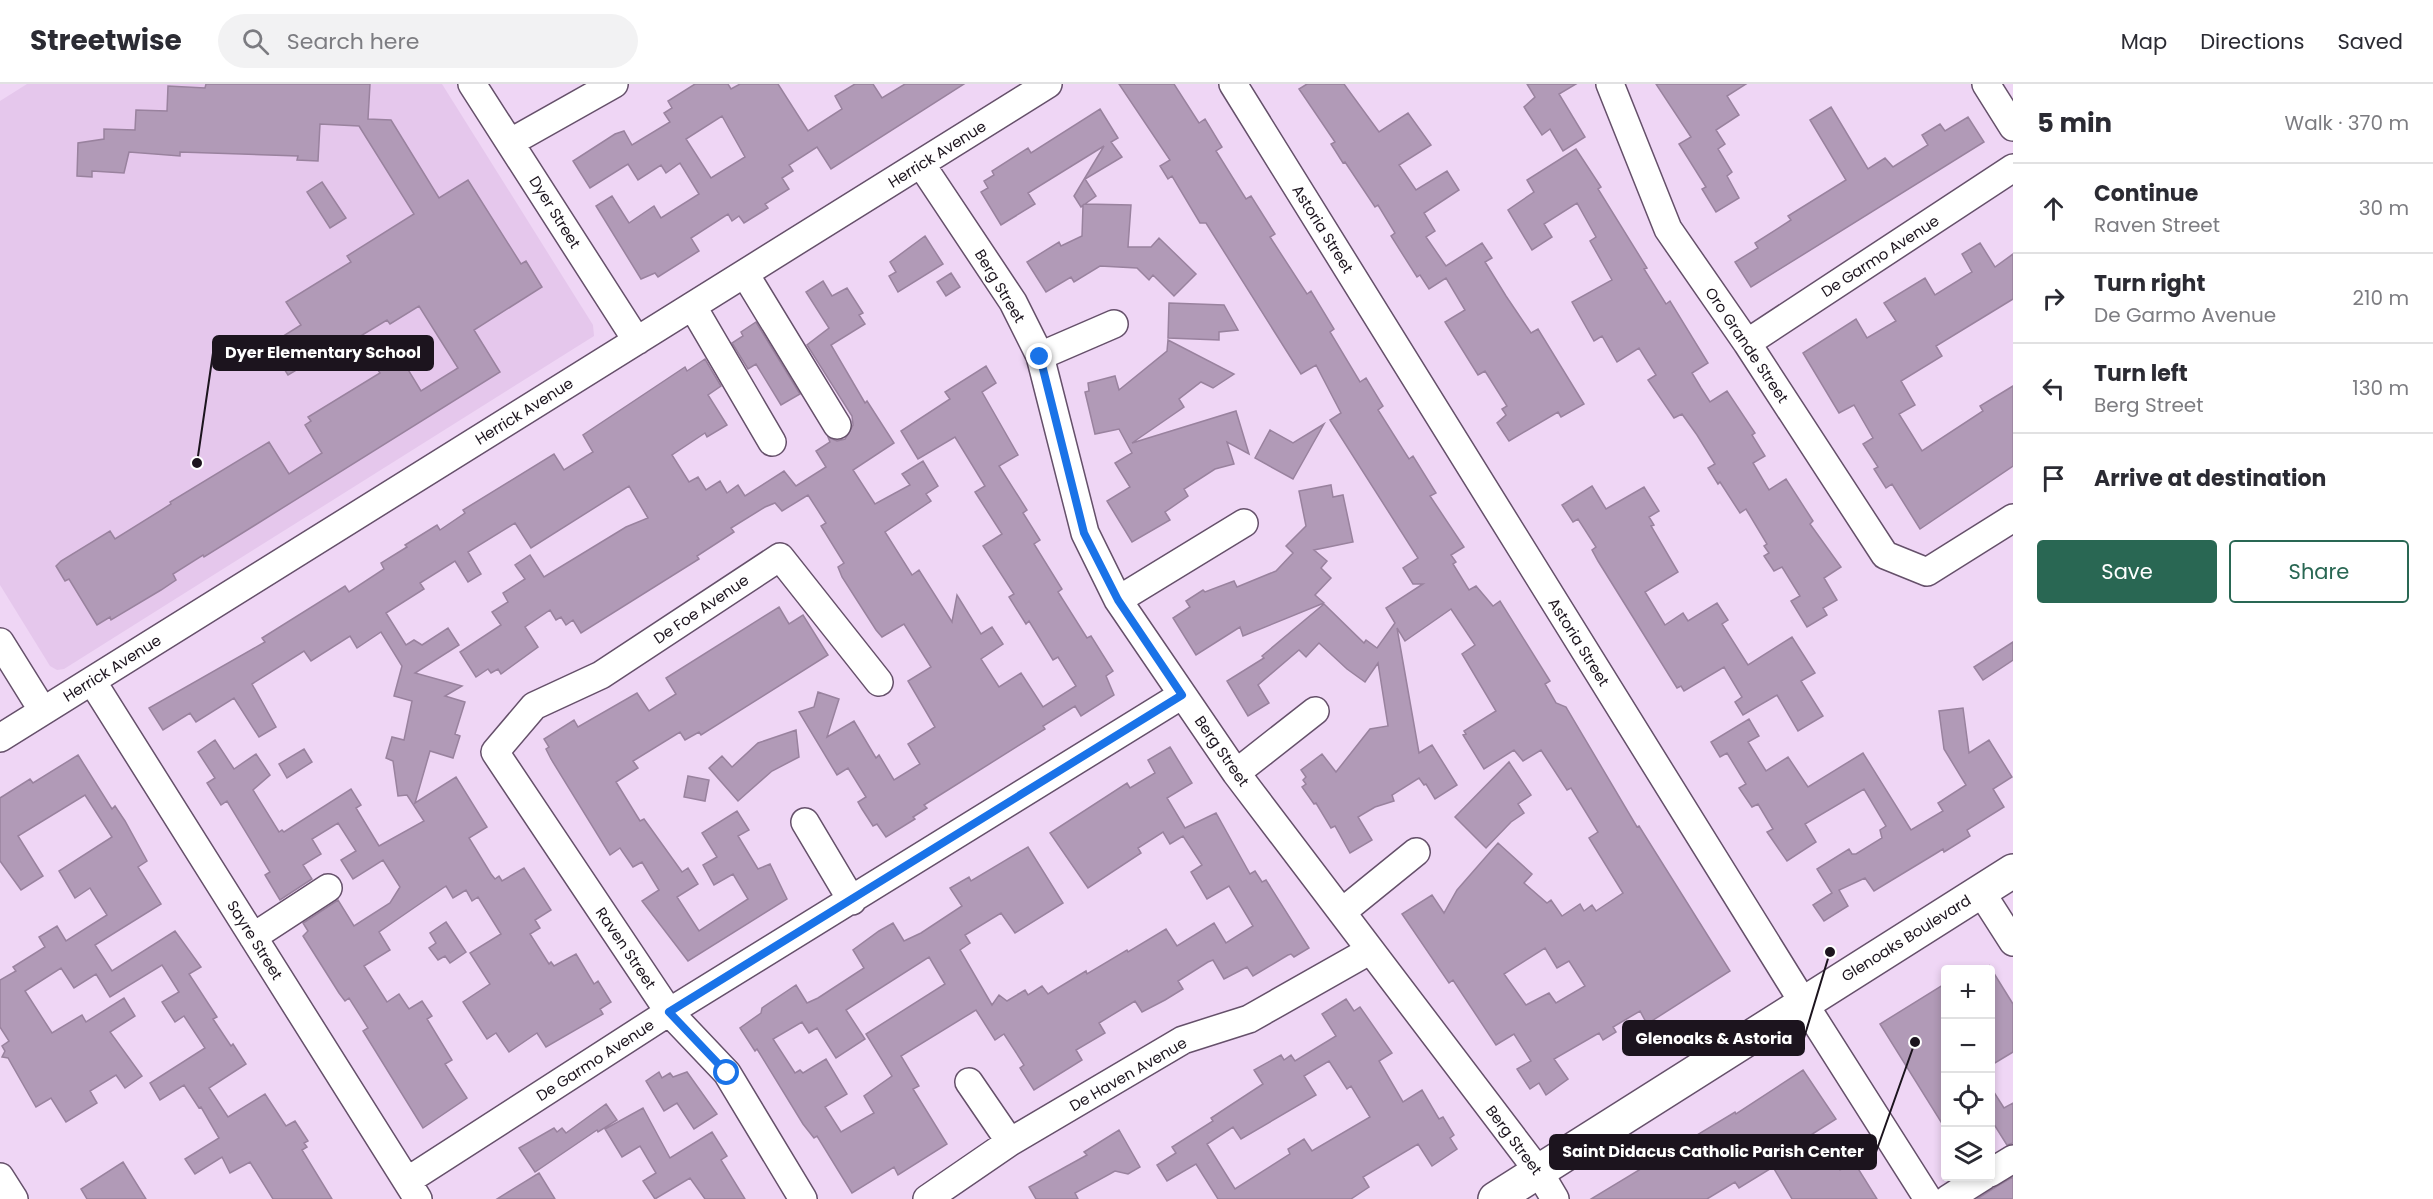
<!DOCTYPE html>
<meta charset="utf-8">
<style>
:root{--surface:#fff;--page:#f2f2f3;--text:#2b2b33;--muted:#7c7c81;--line:#e1e1e2;--accent:#296753}
body{margin:0;font-family:Poppins,sans-serif;background:var(--page);color:var(--text)}
.controls{position:absolute;right:18px;bottom:18px;display:grid;overflow:hidden;border-radius:6px;box-shadow:0 3px 9px #0003}
.controls button{width:54px;height:54px;display:grid;place-items:center;padding:0;border:0;border-bottom:2px solid var(--line);background:var(--surface);color:var(--text);font:30px sans-serif}
.stop{position:absolute;width:18px;height:18px;margin:-14px;border:4px solid #1a73e8;border-radius:50%;background:#fff}
.stop.end{background:#1a73e8;border-color:#fff;box-shadow:0 2px 6px #0008}
.list{margin:0;padding:0;list-style:none}
h2{display:flex;justify-content:space-between;align-items:center;height:78px;margin:0;padding:0 24px;font-size:26px}
h2 small{font-size:20px;font-weight:400;color:var(--muted)}
.list li{display:grid;grid-template-columns:39px 1fr auto;gap:18px;align-items:center;box-sizing:border-box;height:90px;padding:0 24px;border-top:2px solid var(--line)}
.list b{display:block;font-size:22px;white-space:nowrap}
.list p{margin:0;font-size:20px;white-space:nowrap;color:var(--muted)}
.list em{font-size:20px;font-style:normal;color:var(--muted)}
.actions{display:flex;gap:12px;padding:18px 24px}
.actions a{flex:1;padding:14px 0;border:2px solid var(--accent);border-radius:6px;text-align:center;font-size:21px;color:var(--accent)}
.actions .main{background:var(--accent);color:#fff}
.icon{flex:none;width:33px;height:33px;fill:none;stroke:currentColor;stroke-width:2;stroke-linecap:round;stroke-linejoin:round}
.map{position:relative;flex:none;width:2013px;height:1115px;overflow:hidden}
header{display:flex;align-items:center;gap:36px;box-sizing:border-box;height:84px;padding:0 30px;background:var(--surface);border-bottom:2px solid var(--line)}
header strong{font-size:28px}
nav{display:flex;gap:33px;margin-inline-start:auto;font-size:21px}
.search{width:420px;height:54px;background:var(--page);display:flex;align-items:center;gap:15px;box-sizing:border-box;padding:0 21px;border-radius:33px;color:var(--muted);font-size:22px}
main{display:flex}
aside{flex:1;background:var(--surface)}
.map>svg:first-child{display:block}
</style>
<header>
<strong>Streetwise</strong>
<div class="search"><svg class="icon" aria-label="search" viewBox="0 0 24 24"><circle cx="10" cy="10" r="6"/><path d="M15 15l6 6"/></svg>Search here</div>
<nav><a>Map</a><a>Directions</a><a>Saved</a></nav>
</header>
<main>
<div class="map">
<svg width="2013" height="1115" viewBox="0 0 2013 1115">
<rect width="100%" height="100%" fill="#efd6f5"/>
<path fill="#e5c7ec" d="M27 0H442L593 241 594 252 64 585 57 586 50 582 0 501V17Z"/>
<path fill="#b19ab7" stroke="#99829e" stroke-width="1.5" fill-rule="evenodd" d="M206 0H370L368 35 391 36 439 114 468 96 521 180 526 177 542 203 474 246 500 288 204 473 203 471 173 490 176 496 161 506 111 536 110 533 97 541 69 495 65 497 56 482 61 477 110 447 115 455 171 420 170 418 269 358 289 390 322 369 305 341 311 337 308 333 380 289 376 283 398 269 421 307 458 284 419 222 390 240 387 236 354 256 352 253 288 291 269 261 301 241 286 218 351 178 347 172 414 130 359 42 320 40 318 77 297 76 298 72 180 68V72L129 68 124 89 92 87V93L77 92 78 59 104 55V45L135 46 136 26 167 27 168 2 205 4Z
M695 0H728L731 5 740 0H778L808 47 842 25 835 12 855 0H873L882 14 905 0H964L831 85 817 63 789 81 793 87 782 94 789 105 765 120 768 124 744 139 739 132 732 137 728 130 691 154 699 167 658 193 655 189 641 195 596 122 612 112 629 139 654 122 661 134 699 110 680 79 666 89 661 81 638 96 628 80 590 104 573 77 615 50 624 47 632 61 670 38 664 29 672 24 668 17ZM722 32 745 73 711 94 686 55Z
M1119 0H1174L1199 39 1205 35 1222 63 1216 67 1246 115 1251 112 1275 150 1270 153 1307 210 1311 207 1334 245 1330 248 1360 298 1366 294 1383 322 1378 326 1409 375 1413 372 1436 409 1430 412 1464 463 1451 471 1456 478 1453 480 1469 506 1476 502 1493 522 1500 517 1550 597 1545 600 1556 619 1566 623 1637 743 1639 742 1730 887 1647 940 1640 927 1613 943 1616 948 1603 956 1599 949 1554 975 1568 995 1546 1011 1539 999 1530 1005 1517 985 1531 977 1514 950 1496 961 1453 896 1449 899 1402 830 1432 811 1444 829 1457 806 1498 759 1532 790 1524 799 1547 819 1551 816 1562 832 1580 820 1584 827 1592 821 1596 827 1623 809 1589 754 1598 748 1571 704 1567 706 1541 666 1523 677 1514 666 1484 685 1463 651 1466 650 1464 647 1496 627 1462 570 1475 561 1451 525 1405 557 1397 544 1419 669 1432 661 1457 701 1435 715 1426 700 1424 701 1419 694 1392 711 1394 717 1375 723 1358 733 1372 756 1350 769 1335 742 1331 744 1316 719 1314 720 1302 703 1306 700 1303 696 1306 693 1301 686 1322 670 1336 688 1370 645 1388 642 1378 579 1365 598 1347 585 1319 559 1306 573 1299 566 1258 601 1269 619 1248 632 1227 597 1264 574 1262 572 1324 520 1364 559 1366 556 1377 564 1395 539 1386 524 1423 500H1413L1403 484 1418 474 1330 336 1341 329 1316 281 1301 290 1206 139H1200L1172 92 1168 95 1160 82 1170 76ZM1545 864 1557 884 1569 877 1585 902 1556 919 1549 909 1526 921 1504 890Z
M1307 0H1344L1379 48 1408 29 1431 61 1399 81 1416 106 1447 87 1459 106 1424 129 1435 147 1426 153 1446 182 1482 159 1492 174 1485 178 1506 212 1531 249 1538 245 1584 320 1561 333 1558 328 1509 357 1497 339 1506 331 1502 325 1507 322 1485 287 1478 291 1445 238 1465 226 1446 194 1429 205 1420 191 1417 193 1391 152 1395 149 1378 121 1375 123 1345 78 1343 79 1331 60 1335 58 1299 5Z
M1527 0H1576L1559 10 1585 53 1563 67 1550 45 1542 51 1524 23 1535 13Z
M1656 0H1746L1727 12 1739 31 1716 46 1725 60 1718 65 1732 88 1727 92 1739 114 1716 128 1702 105 1706 103 1679 60 1691 53Z
M1831 23 1868 85 1885 74 1893 83 1928 61 1922 51 1940 40 1945 47 1968 33 1984 58 1751 203 1735 178 1758 164 1755 159 1791 136 1788 132 1846 96 1810 36Z
M1100 25 1118 54 1111 58 1122 73 1085 95 1096 112 1085 120 1131 121 1128 163H1151L1159 154 1196 190 1174 212 1153 191 1149 196 1137 184 1100 182 1074 198 1071 193 1046 208 1027 178 1059 158 1061 162 1082 152 1083 121 1081 123 1074 112 1104 62 1028 109 1035 120 1001 141 981 108 988 104 984 97 994 91 992 87 1028 64 1031 69Z
M1576 65 1601 103 1598 105 1647 184 1644 185 1666 220 1670 217 1708 279 1692 289 1701 304 1710 318 1727 307 1755 349 1752 351 1765 372 1753 379 1769 406 1786 395 1813 437 1810 440 1841 483 1824 494 1837 516 1823 524 1827 531 1807 543 1791 517 1800 512 1782 483 1774 487 1764 472 1769 469 1764 462 1767 460 1746 425 1740 429 1720 398 1718 400 1708 384 1715 380 1697 351 1682 330 1674 334 1648 296 1656 291 1639 264 1617 278 1602 252 1594 257 1572 218 1612 196 1590 157 1596 153 1577 119 1544 140 1552 153 1532 166 1508 126 1534 108 1527 96Z
M322 98 346 134 330 144 307 108Z
M925 152 943 180 898 208 889 192 896 188 890 178Z
M1980 159 1995 183 2013 170V215L1936 262 1942 272 1901 297 1915 321 1899 330 1922 367 1983 327 1980 322 2013 302V382L1920 445 1892 400 1886 404 1874 385 1878 383 1863 360 1873 354 1854 321 1839 329 1803 269 1856 235 1867 254 1896 237 1884 219 1925 194 1935 211 1972 188 1962 170Z
M951 189 960 203 946 212 937 198Z
M823 197 832 212 847 204 863 229 859 231 865 240 831 261 865 319 867 317 894 359 853 386 875 420 910 401 902 390 923 377 938 402 926 410 931 417 885 448 912 491 919 486 952 538 957 511 981 550 992 543 1003 560 981 575 999 603 1021 589 1043 623 1076 602 1058 573 1053 576 1029 537 1026 540 1009 513 1014 510 983 462 1002 450 975 408 985 402 955 353 918 375 901 347 950 315 945 308 986 282 996 299 982 308 1018 371 999 382 1027 426 1023 429 1040 456 1034 460 1062 505 1058 508 1087 554 1091 552 1113 587 1106 592 1114 611 1081 632 1075 622 1043 642 1045 645 924 721 927 724 913 733 915 735 886 753 877 740 873 742 862 725 858 718 866 713 848 684 837 691 799 628 814 623 818 608 839 615 827 653 854 637 876 674 879 671 894 696 920 680 908 660 935 643 908 597 931 583 904 540 882 553 876 546 842 493 838 483 844 479 821 442 826 439 808 411 782 427 775 419 765 423 731 444 734 448 697 472 699 475 581 549 573 536 566 541 561 533 556 536 550 526 525 543 538 563 501 590 498 585 491 589 488 585 476 593 460 568 501 541 492 528 508 518 503 509 525 495 515 481 530 471 544 493 626 443 648 434 629 402 531 464 515 439 468 468 481 490 468 498 455 477 420 499 424 505 386 529 406 561 414 556 422 561 448 544 459 561 415 589 462 602 445 612 465 618 455 650 460 652 453 674 430 667 415 719 456 693 487 743 469 754 491 790 495 795 499 792 502 797 524 784 551 826 535 836 540 844 530 850 549 880 551 878 554 882 576 870 594 900 598 897 611 918 600 925 603 930 546 963 537 949 509 968 496 949 487 955 463 918 490 900 470 869 501 850 478 813 472 817 466 806 453 814 446 802 418 821 379 848 390 866 364 882 387 918 399 910 409 925 422 917 432 932 427 935 452 976 445 980 467 1014 423 1044 363 947 368 944 349 914 345 917 339 909 303 852 308 847 303 839 338 816 354 842 390 819 400 803 383 776 353 795 341 776 356 767 338 739 312 755 321 770 303 781 312 795 280 816 265 791 270 788 227 717 221 721 207 699 215 694 198 668 215 656 234 685 256 670 270 691 253 706 279 748 282 746 284 748 351 705 361 721 356 724 379 762 424 737 407 711 398 712 393 677 386 674 392 653 404 656 412 617 394 612 402 582 381 548 357 564 350 552 311 577 304 567 252 600 276 643 259 653 234 614 196 638 190 629 163 646 149 624 265 558 262 554 345 502 349 508 384 485 381 479 407 463 405 461 437 441 440 446 465 429 463 426 554 370 564 386 593 368 583 351 685 283 687 287 705 275 721 302 708 311 727 341 707 353 705 349 672 371 689 398 698 393 706 406 720 397 727 409 738 401 745 412 784 387 796 402 826 383 816 367 830 358 828 353 837 357 845 355 853 341 852 332 807 261 829 244 806 208Z
M1169 219 1224 221 1238 246 1219 248V256L1168 254Z
M756 238 800 310 781 321 756 280 748 285 732 259 743 252 741 248Z
M1168 256 1234 290 1213 304 1201 298 1179 315 1184 323 1132 359 1236 327 1249 370 1227 358 1234 380 1215 385 1184 405 1188 412 1165 428 1170 436 1132 458 1107 417 1130 403 1115 379 1132 369 1119 345 1095 350 1085 308 1089 307 1088 299 1115 292 1119 306 1167 267Z
M1324 340 1293 395 1255 374 1270 346 1293 359Z
M1331 401 1333 413 1343 411 1353 458 1314 466 1327 477 1321 484 1331 494 1315 511 1324 519 1243 552 1240 543 1196 571 1173 534 1190 523 1186 517 1203 506 1205 508 1234 497 1237 503 1276 487 1293 469 1286 462 1306 442 1299 407Z
M1592 402 1606 425 1644 403 1659 427 1649 433 1654 441 1651 442 1678 488 1645 508 1665 541 1683 529 1688 537 1717 519 1728 536 1722 540 1748 581 1792 553 1815 589 1801 597 1823 632 1798 647 1777 611 1743 631 1735 618 1742 613 1724 583 1684 607 1681 602 1677 604 1598 477 1592 466 1596 463 1578 435 1573 438 1562 421Z
M779 523 789 540 803 531 828 571 701 651 699 648 685 656 680 648 633 677 638 684 616 698 640 737 644 735 682 788 688 784 698 800 677 813 699 847 748 815 733 790 714 801 703 781 717 773 702 749 737 727 749 746 738 752 758 785 770 780 787 815 688 877 642 817 659 806 642 778 633 783 620 764 610 771 551 675 546 665 549 663 544 655 574 636 578 643 637 609 649 627 676 610 666 594Z
M2013 558V576L1983 596 1974 583Z
M1963 624 1969 669 1989 656 2012 693 1993 705 2004 723 1967 746 1970 752 1944 768 1943 765 1935 770 1874 807 1865 794 1839 806 1848 822 1824 837 1813 821 1832 809 1817 785 1849 765 1852 770H1856L1882 754 1880 746 1886 742 1864 705 1805 740 1816 758 1787 777 1767 748 1773 745 1758 720 1752 723 1739 704 1746 700 1727 669 1720 673 1711 658 1749 635 1759 652 1748 658 1766 687 1788 673 1808 703 1863 669 1911 746 1943 727 1938 719 1966 701 1944 665 1939 627Z
M796 646 799 673 772 687 738 717 709 684 722 672 732 683 758 659Z
M1170 663 1192 699 1167 714 1185 744 1216 729 1250 790 1255 787 1262 798 1266 796 1309 864 1294 873 1291 870 1288 871 1253 892 1247 883 1224 895 1213 876 1208 878 1178 897 1183 905 1165 916 1142 928 1135 917 1099 939 1105 949 1076 966 1082 976 1034 1006 1020 984 1024 981 1004 950 995 956 976 926 901 972 919 1002 913 1005 947 1060 898 1091 894 1083 852 1109 817 1052 814 1054 803 1040 757 965 755 967 740 944 761 929 762 924 796 901 807 919 818 914 864 884 853 866 879 847 893 839 904 857 921 849 962 822 950 804 969 793 971 797 1028 763 1063 819 1015 849 1001 829 965 851 970 859 960 866 992 921 999 911 1007 917 1025 906 1028 911 1042 902 1048 910 1086 887 1087 890 1127 866 1128 868 1166 845 1177 862 1214 839 1226 859 1253 842 1229 802 1207 815 1191 788 1202 781 1183 752 1170 760 1163 748 1138 764 1141 769 1088 804 1050 749 1127 699 1130 704 1155 689 1148 676ZM929 873 945 900 866 950 892 992 864 1012 874 1029 841 1048 825 1023 847 1010 826 975 803 989 800 986 795 989 773 955 802 938 809 949 817 944 836 974 865 955 846 926Z
M304 665 312 678 287 694 279 680Z
M78 671 112 725 115 722 125 737 147 777 138 783 161 820 95 861 112 887 175 847 201 883 189 890 217 933 213 935 231 962 233 960 246 980 209 1004 228 1033 265 1010 286 1042 295 1037 308 1057 304 1059 307 1063 302 1066 332 1115H273L250 1078 230 1089 222 1073 195 1090 185 1075 219 1054 201 1023 199 1024 184 1001 160 1016 150 999 205 964 184 932 175 938 162 918 179 908 162 881 110 913 96 890 74 904 61 884 25 907 52 949 82 931 86 938 124 914 135 932 110 948 142 992 125 1004 116 991 90 1007 97 1019 66 1038 51 1014 36 1023 8 974 2 973 5 967 2 962 9 957 0 943V896L16 887 13 883 45 863 39 853 57 842 66 857 107 831 90 804 75 814 59 787 112 753 85 711 18 752 43 792 21 806 0 777V714L30 695 33 699Z
M1509 678 1531 711 1518 720 1524 729 1511 738 1486 764 1455 733Z
M688 692 709 696 705 717 684 713Z
M446 838 466 868 450 879 445 872 438 876 429 864 436 859 430 849Z
M1990 883 2013 920V968L1990 982Z
M1946 899V1046L1880 940Z
M1346 915 1354 927 1360 923 1392 969 1379 977 1403 1018 1422 1006 1439 1035 1443 1033 1454 1051 1450 1054 1457 1065 1432 1082 1418 1060 1363 1093 1369 1103 1351 1115H1218L1196 1080 1167 1097 1157 1081 1176 1069 1172 1063 1213 1037 1211 1034 1263 1000 1254 986 1281 971 1284 976 1291 971 1295 977 1336 952 1322 930ZM1329 977 1347 1005 1351 1002 1370 1033 1312 1067 1304 1055 1288 1065 1290 1070 1235 1105 1207 1060 1233 1043 1241 1055 1316 1011 1304 992Z
M1803 986 1836 1035 1806 1054 1821 1079 1831 1072 1840 1086 1854 1078 1877 1115H1792L1773 1083 1739 1104 1735 1098 1707 1115H1591L1735 1028 1736 1030Z
M659 988 662 994 670 989 673 993 687 988 717 1030 694 1045 677 1019 664 1027 646 997Z
M1990 1002 2004 1024 2013 1019V1059L2007 1061 1990 1034Z
M606 1020 617 1036 598 1048 597 1046 535 1088 519 1064 554 1044 557 1048 562 1044 566 1049Z
M643 1024 670 1074 712 1048 727 1072 721 1076 745 1115H705L690 1094 655 1115 643 1097 656 1089 640 1062 622 1073 605 1045Z
M1119 1046 1140 1083 1128 1090 1115 1087 1075 1109 1078 1115H1036L1029 1103 1087 1071 1084 1068Z
M123 1078 146 1115H87L81 1105Z
M539 1089 555 1115H497Z
M2013 1093V1115H1977L1994 1104Z"/>
<g fill="none" stroke-linecap="round" stroke-linejoin="round">
<defs>
<path id="minor" d="M472 0 637 257
M1233 0 1803 918 1928 1115
M1610 0 1668 145 1747 259 1885 471 1927 488 2013 434
M1986 0 2013 43
M511 58 614 0
M921 80 1013 218 1040 272 1085 449 1118 516 1236 689 1539 1088 1555 1115
M745 190 837 341
M693 223 772 358
M1747 259 2013 84
M1040 272 1114 240
M1118 516 1244 439
M0 558 43 627
M92 597 418 1115
M0 654 1048 0
M1236 689 1315 627
M805 738 852 817
M1981 808 2013 858
M1342 828 1416 768
M253 853 328 804
M969 998 1010 1058
M1990 1089 2013 1075
M0 1093 14 1115
M407 1097 669 928 1182 611
M803 1115 727 989 669 928 495 668 534 622 601 591 780 473 879 598
M927 1115 1010 1058 1183 956 1249 935 1369 867
M1948 1115 1984 1092"/>
<path id="major" d="M1495 1115 2013 787"/>
</defs>
<use href="#minor" stroke="#65506a" stroke-width="30"/>
<use href="#major" stroke="#65506a" stroke-width="36"/>
<use href="#minor" stroke="#fff" stroke-width="27"/>
<use href="#major" stroke="#fff" stroke-width="33"/>
</g>
<g fill="none" stroke-linecap="round" stroke-linejoin="round">
<path stroke="#1a73e8" stroke-width="8" d="M727 989 669 928 1182 611 1118 516 1084 449 1040 273"/>
</g>
<g text-anchor="middle" dominant-baseline="central" stroke-width="5" stroke-linejoin="round" paint-order="stroke">
<g font-size="15" fill="#1c141e" stroke="#fff">
<text transform="translate(937 70) rotate(-32)">Herrick Avenue</text>
<text transform="translate(555 128) rotate(58)">Dyer Street</text>
<text transform="translate(1323 145) rotate(58)">Astoria Street</text>
<text transform="translate(1880 172) rotate(-33)">De Garmo Avenue</text>
<text transform="translate(1000 202) rotate(59)">Berg Street</text>
<text transform="translate(1747 261) rotate(56)">Oro Grande Street</text>
<text transform="translate(524 327) rotate(-32)">Herrick Avenue</text>
<text transform="translate(701 525) rotate(-34)">De Foe Avenue</text>
<text transform="translate(1579 558) rotate(58)">Astoria Street</text>
<text transform="translate(112 584) rotate(-32)">Herrick Avenue</text>
<text transform="translate(1222 667) rotate(55)">Berg Street</text>
<text transform="translate(1906 854) rotate(-32)">Glenoaks Boulevard</text>
<text transform="translate(255 856) rotate(58)">Sayre Street</text>
<text transform="translate(626 864) rotate(56)">Raven Street</text>
<text transform="translate(595 976) rotate(-33)">De Garmo Avenue</text>
<text transform="translate(1128 990) rotate(-30)">De Haven Avenue</text>
<text transform="translate(1514 1056) rotate(53)">Berg Street</text>
</g>
</g>
<path fill="none" stroke="#1c141e" stroke-width="2" d="M197 379L213 269M1830 868L1804 954M1915 958L1876 1068"/>
<g fill="#1c141e" stroke="#fff" stroke-width="2">
<circle cx="197" cy="379" r="6"/>
<circle cx="1830" cy="868" r="6"/>
<circle cx="1915" cy="958" r="6"/>
</g>
<g fill="#1c141e" stroke="#1c141e" stroke-width="2">
<rect x="213" y="252" width="220" height="34" rx="6"/>
<rect x="1623" y="937" width="181" height="34" rx="6"/>
<rect x="1550" y="1051" width="326" height="34" rx="6"/>
</g>
<g font-size="16" text-anchor="middle" font-weight="bold" fill="#fff">
<text x="323" y="274">Dyer Elementary School</text>
<text x="1714" y="960">Glenoaks &amp; Astoria</text>
<text x="1713" y="1073">Saint Didacus Catholic Parish Center</text>
</g>
</svg>
<div class="controls">
<button>+</button>
<button>−</button>
<button><svg class="icon" aria-label="locate" viewBox="0 0 24 24"><circle cx="12" cy="12" r="6"/><path d="M12 2v4M12 18v4M2 12h4M18 12h4"/></svg></button>
<button><svg class="icon" aria-label="layers" viewBox="0 0 24 24"><path d="M12 4l9 5-9 5-9-5zM3 14l9 5 9-5"/></svg></button>
</div>
<div class="stop" style="left:727px;top:989px"></div>
<div class="stop end" style="left:1040px;top:273px"></div>
</div>
<aside>
<h2>5 min<small>Walk · 370 m</small></h2>
<ul class="list">
<li><svg class="icon" aria-label="ahead" viewBox="0 0 24 24"><path d="M12 20V5M6 11l6-6 6 6"/></svg><div><b>Continue</b><p>Raven Street</p></div><em>30 m</em></li>
<li><svg class="icon" aria-label="right" viewBox="0 0 24 24"><path d="M7 20v-9h11M14 6l5 5-5 5"/></svg><div><b>Turn right</b><p>De Garmo Avenue</p></div><em>210 m</em></li>
<li><svg class="icon" aria-label="left" viewBox="0 0 24 24"><path d="M17 20v-9H6M10 6l-5 5 5 5"/></svg><div><b>Turn left</b><p>Berg Street</p></div><em>130 m</em></li>
<li><svg class="icon" aria-label="arrive" viewBox="0 0 24 24"><path d="M6 21V4h12l-3 4 3 4H6"/></svg><div><b>Arrive at destination</b></div></li>
</ul>
<div class="actions"><a class="main">Save</a><a>Share</a></div>
</aside>
</main>
